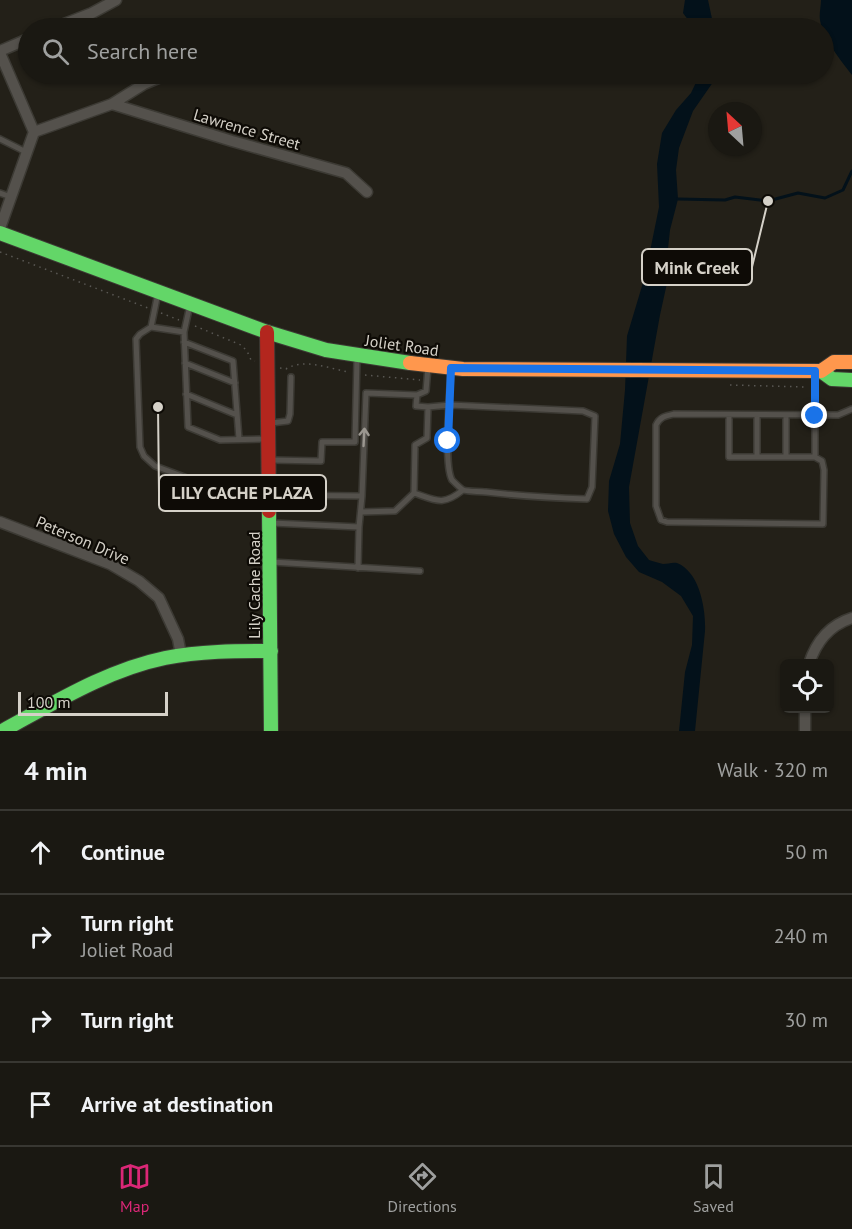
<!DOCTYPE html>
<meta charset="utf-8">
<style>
:root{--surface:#1a1812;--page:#23211b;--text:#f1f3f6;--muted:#9fa09f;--line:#383732;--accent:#db2777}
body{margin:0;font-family:"PT Sans",sans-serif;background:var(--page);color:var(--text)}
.controls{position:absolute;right:18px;bottom:18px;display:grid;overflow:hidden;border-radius:9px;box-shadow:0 2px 4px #0004}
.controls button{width:54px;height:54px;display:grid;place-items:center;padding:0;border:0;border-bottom:2px solid var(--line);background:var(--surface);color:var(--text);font:30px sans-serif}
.compass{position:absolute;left:708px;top:102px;width:54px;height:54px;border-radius:50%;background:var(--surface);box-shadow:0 2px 4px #0004;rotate:334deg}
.scale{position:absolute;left:18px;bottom:15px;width:150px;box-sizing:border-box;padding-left:6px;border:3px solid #d5d1c8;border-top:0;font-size:16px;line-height:21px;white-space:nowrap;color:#d5d1c8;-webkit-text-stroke:4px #0e0b06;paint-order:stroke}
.stop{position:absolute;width:18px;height:18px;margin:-14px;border:4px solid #1a73e8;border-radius:50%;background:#fff}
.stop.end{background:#1a73e8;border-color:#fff;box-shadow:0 2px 6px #0008}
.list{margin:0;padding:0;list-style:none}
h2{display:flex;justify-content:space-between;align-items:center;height:78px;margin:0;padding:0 24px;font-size:26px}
h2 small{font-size:20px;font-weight:400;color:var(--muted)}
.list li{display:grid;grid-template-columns:39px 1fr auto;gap:18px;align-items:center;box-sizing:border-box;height:84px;padding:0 24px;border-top:2px solid var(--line)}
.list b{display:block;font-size:22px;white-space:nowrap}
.list p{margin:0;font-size:20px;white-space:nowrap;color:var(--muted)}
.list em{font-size:20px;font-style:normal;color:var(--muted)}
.icon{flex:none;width:33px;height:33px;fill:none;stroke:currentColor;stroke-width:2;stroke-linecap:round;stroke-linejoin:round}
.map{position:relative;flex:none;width:852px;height:731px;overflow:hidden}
.search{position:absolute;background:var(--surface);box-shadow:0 2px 4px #0004;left:18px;right:18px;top:18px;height:66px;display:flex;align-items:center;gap:15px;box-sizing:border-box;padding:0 21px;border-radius:33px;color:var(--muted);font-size:22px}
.sheet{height:414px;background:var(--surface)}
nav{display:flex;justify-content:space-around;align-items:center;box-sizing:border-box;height:84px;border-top:2px solid var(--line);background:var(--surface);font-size:16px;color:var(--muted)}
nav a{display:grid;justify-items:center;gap:3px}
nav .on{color:var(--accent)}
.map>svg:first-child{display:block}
</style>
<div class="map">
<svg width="852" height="731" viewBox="0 0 852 731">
<rect width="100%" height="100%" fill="#232018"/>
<path fill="#03111a" d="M685 0H708L714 28H694L683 13Z
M821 0H852V75C841 61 823 38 820 20 819 14 821 6 821 0Z
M700 74H718V75L693 111 679 148 676 170 678 199 670 230 667 258 669 274 660 315 629 487 630 523 638 546 649 560C653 561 658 563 663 564 668 564 672 562 677 563 700 572 706 610 705 631L695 731H679L685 672 692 645 693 616 681 596 662 582 639 572 626 557 614 534 608 511 609 481 620 444 625 390 627 336 645 276 659 207 657 164 662 133 676 110 691 93Z"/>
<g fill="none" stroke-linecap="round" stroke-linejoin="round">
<path stroke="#03111a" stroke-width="3" d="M678 199 725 200 735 197 768 201 798 193 825 198 843 190 852 171"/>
<defs>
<path id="lane" d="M0 139 26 152
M0 193 11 197
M158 293 151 327 140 334 136 339 140 447 144 456 155 466 235 496 267 503
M190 305 184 332 188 427 220 440 266 439
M151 327 184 332
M184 342 233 361 239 439
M185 363 235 383
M815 374V457
M186 394 237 415
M417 395 426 391 428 367
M428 407 450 405 583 411 595 416 592 487 587 499C553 498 519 496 486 492 479 491 469 492 463 490 460 488 454 482 452 480 443 464 450 391 451 370
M729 415V457H815L822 461 824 470 823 524 667 522 661 520 656 506V425C660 417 665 416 674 414L838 415 852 409
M786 415V457
M271 423 288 421 290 414 291 377
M757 457V415
M271 460 321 461 322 442H355L357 358
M414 493C437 501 443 506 463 490
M271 495 362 496 359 527 358 568
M361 512 395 511 414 493 415 445 427 438 428 407 416 406 417 395 366 393 362 496
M272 523 359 527
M272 562 420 571"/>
<path id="street" d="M54 28 92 13 116 0
M0 51 28 39
M0 53 34 132 0 228
M112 104 232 141 346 173 367 192
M34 132 112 104 144 84 168 74
M0 522 110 564 139 581 159 598 178 639 181 655
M809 664C816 642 830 625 852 618
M805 731V708"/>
<path id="fast" d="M0 233 267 332 326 350 410 363
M821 371 832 379 852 380
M269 511 271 731
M2 731C54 703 107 670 165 658 200 651 236 651 271 651"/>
<path id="slow" d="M410 363 463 369 821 371 834 362H852"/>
<path id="jam" d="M267 332 269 511"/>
</defs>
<use href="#lane" stroke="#3c3a34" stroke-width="8"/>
<use href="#street" stroke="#3c3a34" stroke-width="13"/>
<use href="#fast" stroke="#3c3a34" stroke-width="16"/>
<use href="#slow" stroke="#3c3a34" stroke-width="16"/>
<use href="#jam" stroke="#3c3a34" stroke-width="16"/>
<path stroke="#595753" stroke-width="1.5" stroke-dasharray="1.5 4.5" stroke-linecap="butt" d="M0 252 148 308
M161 313 179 320
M195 326 241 345 247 351 251 360 255 361
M280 368 286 369C304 358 328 368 348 372
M365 375 420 380
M730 385 806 387"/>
<use href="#lane" stroke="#54514c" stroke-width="5"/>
<use href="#street" stroke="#54514c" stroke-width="10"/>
<use href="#fast" stroke="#63d668" stroke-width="14"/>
<use href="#slow" stroke="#ff974d" stroke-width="14"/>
<use href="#jam" stroke="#b3261e" stroke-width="14"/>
</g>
<defs><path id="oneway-shaft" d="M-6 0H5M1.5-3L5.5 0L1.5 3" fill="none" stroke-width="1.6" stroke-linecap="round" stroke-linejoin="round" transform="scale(1.5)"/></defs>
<use stroke="#9b9790" href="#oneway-shaft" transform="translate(364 437) rotate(-87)"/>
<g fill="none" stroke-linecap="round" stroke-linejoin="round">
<path stroke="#1a73e8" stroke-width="8" d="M448 441 451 368 815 371V416"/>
</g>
<g text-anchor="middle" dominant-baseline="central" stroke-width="4.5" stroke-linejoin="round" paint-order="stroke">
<g font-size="16" fill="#d5d1c8" stroke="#0e0b06">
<text transform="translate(247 129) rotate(16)">Lawrence Street</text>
<text transform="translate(402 345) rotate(8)">Joliet Road</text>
<text transform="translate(83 540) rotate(23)">Peterson Drive</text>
<text transform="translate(254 585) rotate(-90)">Lily Cache Road</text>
</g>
</g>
<path fill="none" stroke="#d5d1c8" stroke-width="2" d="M768 201L752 267M158 407L159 493"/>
<g fill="#d5d1c8" stroke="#0e0b06" stroke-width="2">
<circle cx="768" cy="201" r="6"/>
<circle cx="158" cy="407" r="6"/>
</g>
<g fill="#0e0b06" stroke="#d5d1c8" stroke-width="2">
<rect x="642" y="249" width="110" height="36" rx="6"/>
<rect x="159" y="475" width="167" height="36" rx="6"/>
</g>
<g font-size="18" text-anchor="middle" font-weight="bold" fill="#d5d1c8">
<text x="697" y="274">Mink Creek</text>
<text x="242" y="499">LILY CACHE PLAZA</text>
</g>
</svg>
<div class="controls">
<button><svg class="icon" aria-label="locate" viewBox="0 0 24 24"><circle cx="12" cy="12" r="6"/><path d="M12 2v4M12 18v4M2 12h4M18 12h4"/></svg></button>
</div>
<svg class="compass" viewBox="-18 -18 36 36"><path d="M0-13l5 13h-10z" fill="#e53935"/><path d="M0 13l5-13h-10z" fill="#9fa09f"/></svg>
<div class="scale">100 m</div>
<div class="stop" style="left:448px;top:441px"></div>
<div class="stop end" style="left:815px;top:416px"></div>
<div class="search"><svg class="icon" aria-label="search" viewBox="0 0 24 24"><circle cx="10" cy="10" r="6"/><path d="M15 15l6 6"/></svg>Search here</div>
</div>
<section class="sheet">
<h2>4 min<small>Walk · 320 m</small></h2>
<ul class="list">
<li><svg class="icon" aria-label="ahead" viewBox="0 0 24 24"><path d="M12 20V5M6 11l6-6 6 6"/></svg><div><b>Continue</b></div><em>50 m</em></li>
<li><svg class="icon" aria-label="right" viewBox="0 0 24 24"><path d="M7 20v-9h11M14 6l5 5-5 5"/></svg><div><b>Turn right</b><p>Joliet Road</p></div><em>240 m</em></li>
<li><svg class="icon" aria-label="right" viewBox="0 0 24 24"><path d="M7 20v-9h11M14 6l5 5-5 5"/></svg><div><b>Turn right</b></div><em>30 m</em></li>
<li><svg class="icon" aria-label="arrive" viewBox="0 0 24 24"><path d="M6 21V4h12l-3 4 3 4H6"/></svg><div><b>Arrive at destination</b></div></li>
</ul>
</section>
<nav>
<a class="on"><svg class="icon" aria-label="map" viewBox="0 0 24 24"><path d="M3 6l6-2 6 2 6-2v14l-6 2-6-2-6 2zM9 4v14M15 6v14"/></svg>Map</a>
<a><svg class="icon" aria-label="directions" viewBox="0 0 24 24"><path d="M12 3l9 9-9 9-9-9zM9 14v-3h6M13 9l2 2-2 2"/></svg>Directions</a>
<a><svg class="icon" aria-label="saved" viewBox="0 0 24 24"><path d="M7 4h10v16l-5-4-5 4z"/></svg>Saved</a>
</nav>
